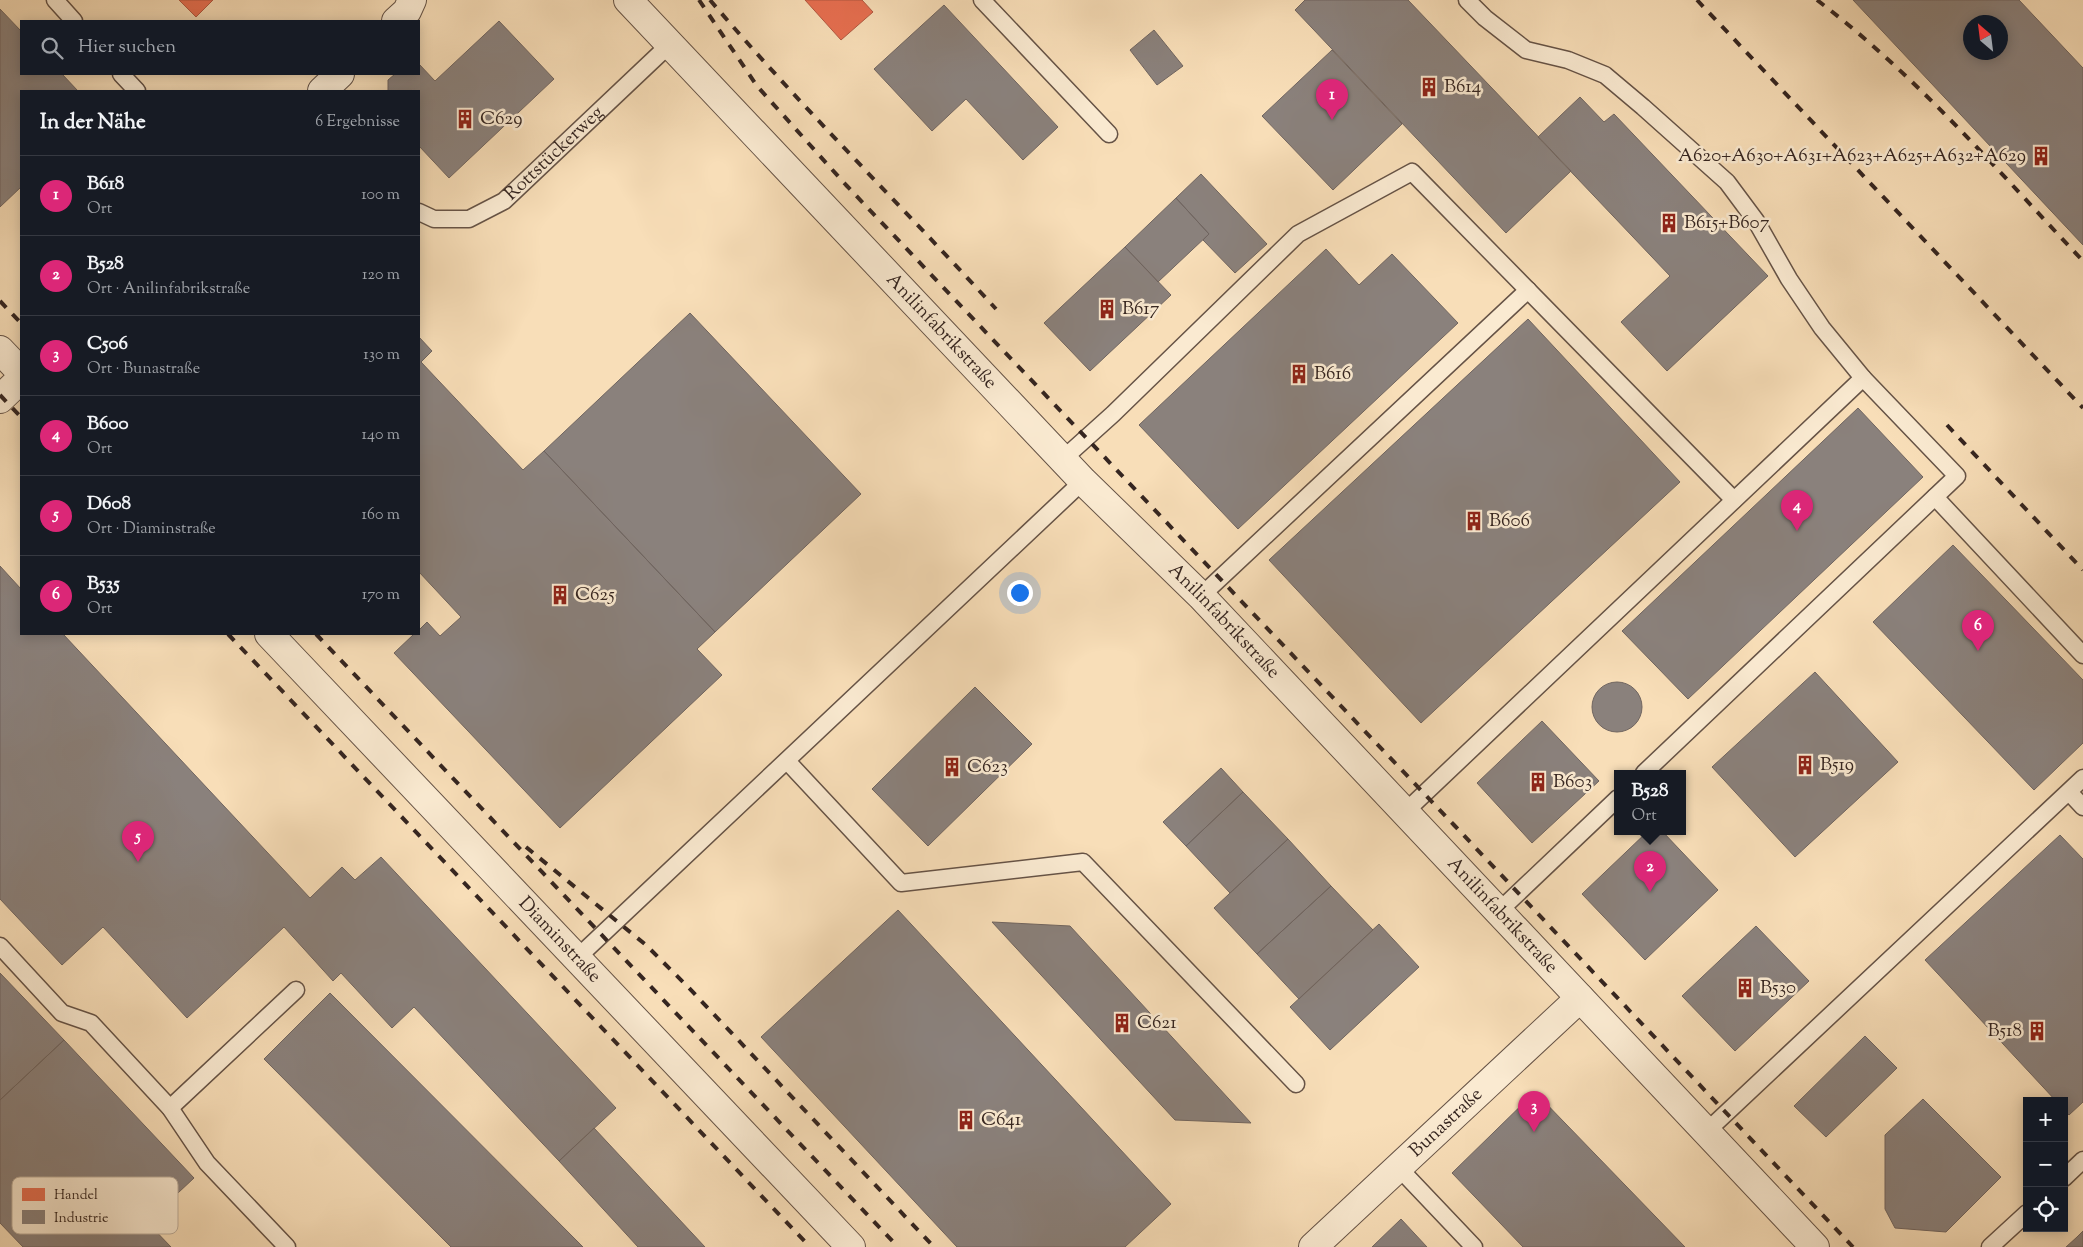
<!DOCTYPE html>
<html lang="de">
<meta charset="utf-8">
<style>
:root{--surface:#171b24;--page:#20242c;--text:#f1f3f6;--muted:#9ea1a6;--line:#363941;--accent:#db2777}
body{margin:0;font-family:"Sorts Mill Goudy",serif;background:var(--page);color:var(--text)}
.controls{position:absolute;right:15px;bottom:15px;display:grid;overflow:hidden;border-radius:0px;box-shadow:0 2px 12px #0003}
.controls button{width:45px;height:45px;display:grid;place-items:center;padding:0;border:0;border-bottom:1px solid var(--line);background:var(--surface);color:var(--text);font:25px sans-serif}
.compass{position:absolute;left:1963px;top:15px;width:45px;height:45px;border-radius:50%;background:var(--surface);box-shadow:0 2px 12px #0003;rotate:332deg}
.you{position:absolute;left:1019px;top:592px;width:18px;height:18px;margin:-12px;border:4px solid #fff;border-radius:50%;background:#1a73e8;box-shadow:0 0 0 8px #1a73e833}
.badge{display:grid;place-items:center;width:32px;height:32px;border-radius:50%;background:var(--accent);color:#fff;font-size:16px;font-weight:700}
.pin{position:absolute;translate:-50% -41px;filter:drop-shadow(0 1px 2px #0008)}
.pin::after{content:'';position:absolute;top:26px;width:18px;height:15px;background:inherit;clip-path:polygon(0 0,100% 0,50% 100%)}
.popup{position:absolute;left:1614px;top:770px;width:72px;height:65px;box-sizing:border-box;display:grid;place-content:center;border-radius:0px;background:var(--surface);filter:drop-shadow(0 1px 4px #0005);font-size:16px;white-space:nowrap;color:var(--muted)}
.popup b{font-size:19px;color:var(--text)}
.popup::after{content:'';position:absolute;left:50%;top:100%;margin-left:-10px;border:10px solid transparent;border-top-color:var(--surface)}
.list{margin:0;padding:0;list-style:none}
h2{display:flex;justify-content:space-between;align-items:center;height:65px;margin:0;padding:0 20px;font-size:21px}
h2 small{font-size:16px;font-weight:400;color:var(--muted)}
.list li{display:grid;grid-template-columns:32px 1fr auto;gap:15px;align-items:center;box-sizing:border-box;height:80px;padding:0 20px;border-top:1px solid var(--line)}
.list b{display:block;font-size:19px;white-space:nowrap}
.list p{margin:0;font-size:16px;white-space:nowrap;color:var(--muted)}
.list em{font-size:16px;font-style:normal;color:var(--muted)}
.icon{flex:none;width:28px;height:28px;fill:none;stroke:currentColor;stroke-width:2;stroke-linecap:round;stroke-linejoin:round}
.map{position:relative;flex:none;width:2083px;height:1247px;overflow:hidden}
.search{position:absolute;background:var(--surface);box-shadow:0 2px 12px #0003;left:20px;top:20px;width:400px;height:55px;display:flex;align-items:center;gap:12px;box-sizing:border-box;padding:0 18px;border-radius:0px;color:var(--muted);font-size:19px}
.panel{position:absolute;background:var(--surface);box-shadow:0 2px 12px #0003;left:20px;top:90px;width:400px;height:545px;border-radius:0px}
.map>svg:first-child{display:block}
</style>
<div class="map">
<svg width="2083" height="1247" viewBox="0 0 2083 1247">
<rect width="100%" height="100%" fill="#f8deb8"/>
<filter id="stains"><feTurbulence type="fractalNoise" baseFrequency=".004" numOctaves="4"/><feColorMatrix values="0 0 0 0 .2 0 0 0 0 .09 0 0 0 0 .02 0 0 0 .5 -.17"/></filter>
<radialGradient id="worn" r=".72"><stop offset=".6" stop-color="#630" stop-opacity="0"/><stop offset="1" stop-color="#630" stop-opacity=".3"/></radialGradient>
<path fill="#e76f51" stroke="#b25942" d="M179 0H213L196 17Z
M805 0H862L873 12 841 40Z"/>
<path fill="#8a817c" stroke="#706560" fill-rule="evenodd" d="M1305 0H1408L1571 171 1506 233 1295 10Z
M1853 0H2019L2083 68V245ZM1970 22H2000V52H1970Z
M944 5 1058 127 1023 160 966 99 932 131 874 69Z
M0 9 21 31V74H62L78 91H21V187L0 207Z
M499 21 554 79 449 178 419 146V91H388V80L395 74H419V64L435 81Z
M1154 30 1183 66 1157 85 1130 50Z
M1332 50 1402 124 1333 190 1262 116Z
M1580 97 1604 122 1614 114 1768 276 1667 371 1621 322 1670 276 1538 137Z
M1201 174 1267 244 1235 273 1203 240 1209 234 1176 198Z
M1176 198 1209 234 1158 282 1125 247Z
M1125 247 1171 295 1090 371 1044 323Z
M1326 249 1359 285 1392 254 1458 323 1238 529 1139 425Z
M690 313 861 494 715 632 544 451Z
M1528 319 1680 482 1421 723 1269 560Z
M419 337 432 351 421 362 523 470 544 451 715 632 697 649 722 675 560 828 394 653 414 634H419V630L427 622 440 636 461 617 419 572Z
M1858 408 1923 477 1688 699 1622 631Z
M1953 545 2083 680V743L2034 790 1873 622Z
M0 566 21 589V634H63L310 898 342 867 355 880 381 857 616 1108 559 1161 414 1007 392 1028 341 973 333 981 284 927 187 1018 103 927 62 965 0 899Z
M1815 672 1898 762 1795 857 1712 767Z
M1592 707a25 25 0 1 1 50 0a25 25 0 1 1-50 0Z
M975 687 1032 744 928 846 872 789Z
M1542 721 1599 781 1532 843 1477 783Z
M1221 768 1243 792 1186 846 1163 822Z
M1243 792 1288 839 1230 893 1186 846Z
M1648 831H1662L1718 890 1645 960 1582 894Z
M2060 835 2083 859V1102L2069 1115 2064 1110V1101H2056L1925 960Z
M1288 839 1331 886 1257 954 1214 908Z
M1331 886 1373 930 1299 999 1257 954Z
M898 910 1171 1204 1125 1247H957L761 1037Z
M992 922 1070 926 1251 1123 1175 1120Z
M1379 924 1419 967 1330 1050 1290 1007Z
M1756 926 1809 981 1735 1051 1682 996Z
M0 973 64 1040 0 1100Z
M330 993 583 1247H451L264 1059Z
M1865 1036 1897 1068 1826 1137 1794 1106Z
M64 1040 194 1178 147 1222 171 1247H23L0 1223V1100Z
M1535 1092 1685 1247H1523L1452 1173Z
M1923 1099 2001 1177 1946 1232 1895 1228 1885 1209V1135Z
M594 1128 705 1247H638L559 1161Z
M1401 1219 1427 1247H1372Z
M2083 1231V1247H2066L2077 1237Z"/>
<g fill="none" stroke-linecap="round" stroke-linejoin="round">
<defs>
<g id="service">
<path d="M55 0 74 21"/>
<path d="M982 0 1109 134"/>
<path d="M1467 0 1485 18 1526 50 1568 60 1605 75 1643 107 1727 182 1756 221 1789 279 1822 328 1863 378 1957 476 1644 773"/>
<path d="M121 74 137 91"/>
<path id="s1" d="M419 212 434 219H469L504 201 670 44"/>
<path d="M1063 459 1113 414 1298 234 1412 172 1734 500"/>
<path d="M1935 497 2083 655"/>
<path d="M1201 596 1528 290"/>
<path d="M787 761 901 883 1083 862 1296 1084"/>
<path d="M2069 792 2083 807"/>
<path d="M1405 812 1863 378"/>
<path d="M1498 912 1618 798"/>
<path d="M0 946 62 1013 91 1023 170 1108 207 1163 287 1247"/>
<path d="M577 958 1083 481"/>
<path d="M170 1108 296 990"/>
<path d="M1706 1132 2083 778"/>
<path d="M1398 1167 1474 1247"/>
<path d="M2064 1178 2083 1160"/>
<path d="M1990 1247 2027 1213"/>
</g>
<g id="minor">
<path id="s2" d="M628 0 1083 481 1201 596 1815 1247"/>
<path d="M396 21 407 11 412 0"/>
<path d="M322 91 340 74"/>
<path d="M0 350 21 372"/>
<path d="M0 399 21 379"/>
<path id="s3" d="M269 634 851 1247"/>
<path id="s4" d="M1313 1247 1580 998"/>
</g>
</defs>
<use href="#service" stroke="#665346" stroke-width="19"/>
<use href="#minor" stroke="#665346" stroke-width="30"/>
<use href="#service" stroke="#faead1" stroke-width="16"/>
<use href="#minor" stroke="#faead1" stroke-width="28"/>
<path stroke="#352520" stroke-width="4" stroke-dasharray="9 9" stroke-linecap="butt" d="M699 0 757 86 846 185 1454 825 1853 1247
M710 0C801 107 901 205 996 309
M1697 0 2083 408
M1817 0C1916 75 1998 171 2083 261
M0 301 21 323
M0 395 21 417
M1947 425 2083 570
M228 634 810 1247
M316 634 898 1247
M526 847 646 945 689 988 934 1247"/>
</g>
<defs>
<symbol id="building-bare" viewBox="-9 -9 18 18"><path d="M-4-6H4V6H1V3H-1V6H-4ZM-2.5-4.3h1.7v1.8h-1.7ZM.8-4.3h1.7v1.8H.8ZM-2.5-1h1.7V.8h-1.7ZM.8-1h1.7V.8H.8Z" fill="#8f2418" stroke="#faead1" stroke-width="2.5" paint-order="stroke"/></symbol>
</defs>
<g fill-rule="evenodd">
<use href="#building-bare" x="1415" y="73" width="28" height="28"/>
<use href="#building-bare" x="451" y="105" width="28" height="28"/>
<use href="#building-bare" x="2027" y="142" width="28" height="28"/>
<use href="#building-bare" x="1655" y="209" width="28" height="28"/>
<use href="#building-bare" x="1093" y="295" width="28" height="28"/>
<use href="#building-bare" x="1285" y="360" width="28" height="28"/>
<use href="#building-bare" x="1460" y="507" width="28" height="28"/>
<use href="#building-bare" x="546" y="581" width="28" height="28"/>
<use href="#building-bare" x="1791" y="751" width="28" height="28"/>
<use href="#building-bare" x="938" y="753" width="28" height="28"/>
<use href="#building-bare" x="1524" y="768" width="28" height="28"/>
<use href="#building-bare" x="1731" y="974" width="28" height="28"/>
<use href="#building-bare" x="1108" y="1009" width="28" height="28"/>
<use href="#building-bare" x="2023" y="1017" width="28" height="28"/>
<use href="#building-bare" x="952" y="1106" width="28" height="28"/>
</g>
<g text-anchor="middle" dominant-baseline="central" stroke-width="5" stroke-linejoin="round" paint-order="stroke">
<g font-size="19" fill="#352520" stroke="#faead1" text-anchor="start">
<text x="1444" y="87">B614</text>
<text x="480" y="119">C629</text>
<text x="2026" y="156" text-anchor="end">A620+A630+A631+A623+A625+A632+A629</text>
<text x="1684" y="223">B615+B607</text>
<text x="1122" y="309">B617</text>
<text x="1314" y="374">B616</text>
<text x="1489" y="521">B606</text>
<text x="575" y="595">C625</text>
<text x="1820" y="765">B519</text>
<text x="967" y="767">C623</text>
<text x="1553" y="782">B603</text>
<text x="1760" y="988">B530</text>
<text x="1137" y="1023">C621</text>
<text x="2022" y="1031" text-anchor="end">B518</text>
<text x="981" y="1120">C641</text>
</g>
<g font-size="19" fill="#352520" stroke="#faead1">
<text stroke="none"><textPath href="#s1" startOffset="160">Rottstückerweg</textPath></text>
<text stroke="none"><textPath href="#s2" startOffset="456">Anilinfabrikstraße</textPath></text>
<text stroke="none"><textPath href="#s2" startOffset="861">Anilinfabrikstraße</textPath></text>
<text stroke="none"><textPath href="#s2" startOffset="1266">Anilinfabrikstraße</textPath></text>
<text stroke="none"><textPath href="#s3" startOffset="422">Diaminstraße</textPath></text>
<text stroke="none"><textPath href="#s4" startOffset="182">Bunastraße</textPath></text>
</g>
</g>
<rect x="12" y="1177" width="166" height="57" rx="8" fill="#faead1" stroke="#bfaf9c" stroke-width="1"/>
<rect x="22" y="1188" width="23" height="13" fill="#e76f51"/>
<rect x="22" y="1210" width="23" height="14" fill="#8a817c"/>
<g font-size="14" fill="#352520">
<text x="54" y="1199">Handel</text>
<text x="54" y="1222">Industrie</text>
</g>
<rect width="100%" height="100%" filter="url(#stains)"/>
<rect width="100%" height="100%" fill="url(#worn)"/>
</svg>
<div class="controls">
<button>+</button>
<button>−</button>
<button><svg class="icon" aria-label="locate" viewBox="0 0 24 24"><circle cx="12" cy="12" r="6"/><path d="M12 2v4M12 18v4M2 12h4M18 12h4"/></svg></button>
</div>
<svg class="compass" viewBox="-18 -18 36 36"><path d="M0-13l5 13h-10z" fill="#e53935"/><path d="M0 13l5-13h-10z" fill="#9ea1a6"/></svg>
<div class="you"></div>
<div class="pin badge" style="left:1332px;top:120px">1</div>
<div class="pin badge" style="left:1650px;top:892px">2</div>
<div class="popup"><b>B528</b>Ort</div>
<div class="pin badge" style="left:1534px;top:1132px">3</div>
<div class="pin badge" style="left:1797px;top:531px">4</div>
<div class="pin badge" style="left:138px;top:862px">5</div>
<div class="pin badge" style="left:1978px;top:651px">6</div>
<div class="search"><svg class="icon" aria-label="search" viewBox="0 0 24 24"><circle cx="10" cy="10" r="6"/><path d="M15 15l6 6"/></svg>Hier suchen</div>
<section class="panel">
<h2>In der Nähe<small>6 Ergebnisse</small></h2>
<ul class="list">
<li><span class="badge">1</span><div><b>B618</b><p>Ort</p></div><em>100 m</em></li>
<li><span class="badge">2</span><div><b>B528</b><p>Ort · Anilinfabrikstraße</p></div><em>120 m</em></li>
<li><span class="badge">3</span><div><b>C506</b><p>Ort · Bunastraße</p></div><em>130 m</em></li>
<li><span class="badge">4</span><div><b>B600</b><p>Ort</p></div><em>140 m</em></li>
<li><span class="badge">5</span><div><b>D608</b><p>Ort · Diaminstraße</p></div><em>160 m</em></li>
<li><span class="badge">6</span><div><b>B535</b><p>Ort</p></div><em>170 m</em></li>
</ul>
</section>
</div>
